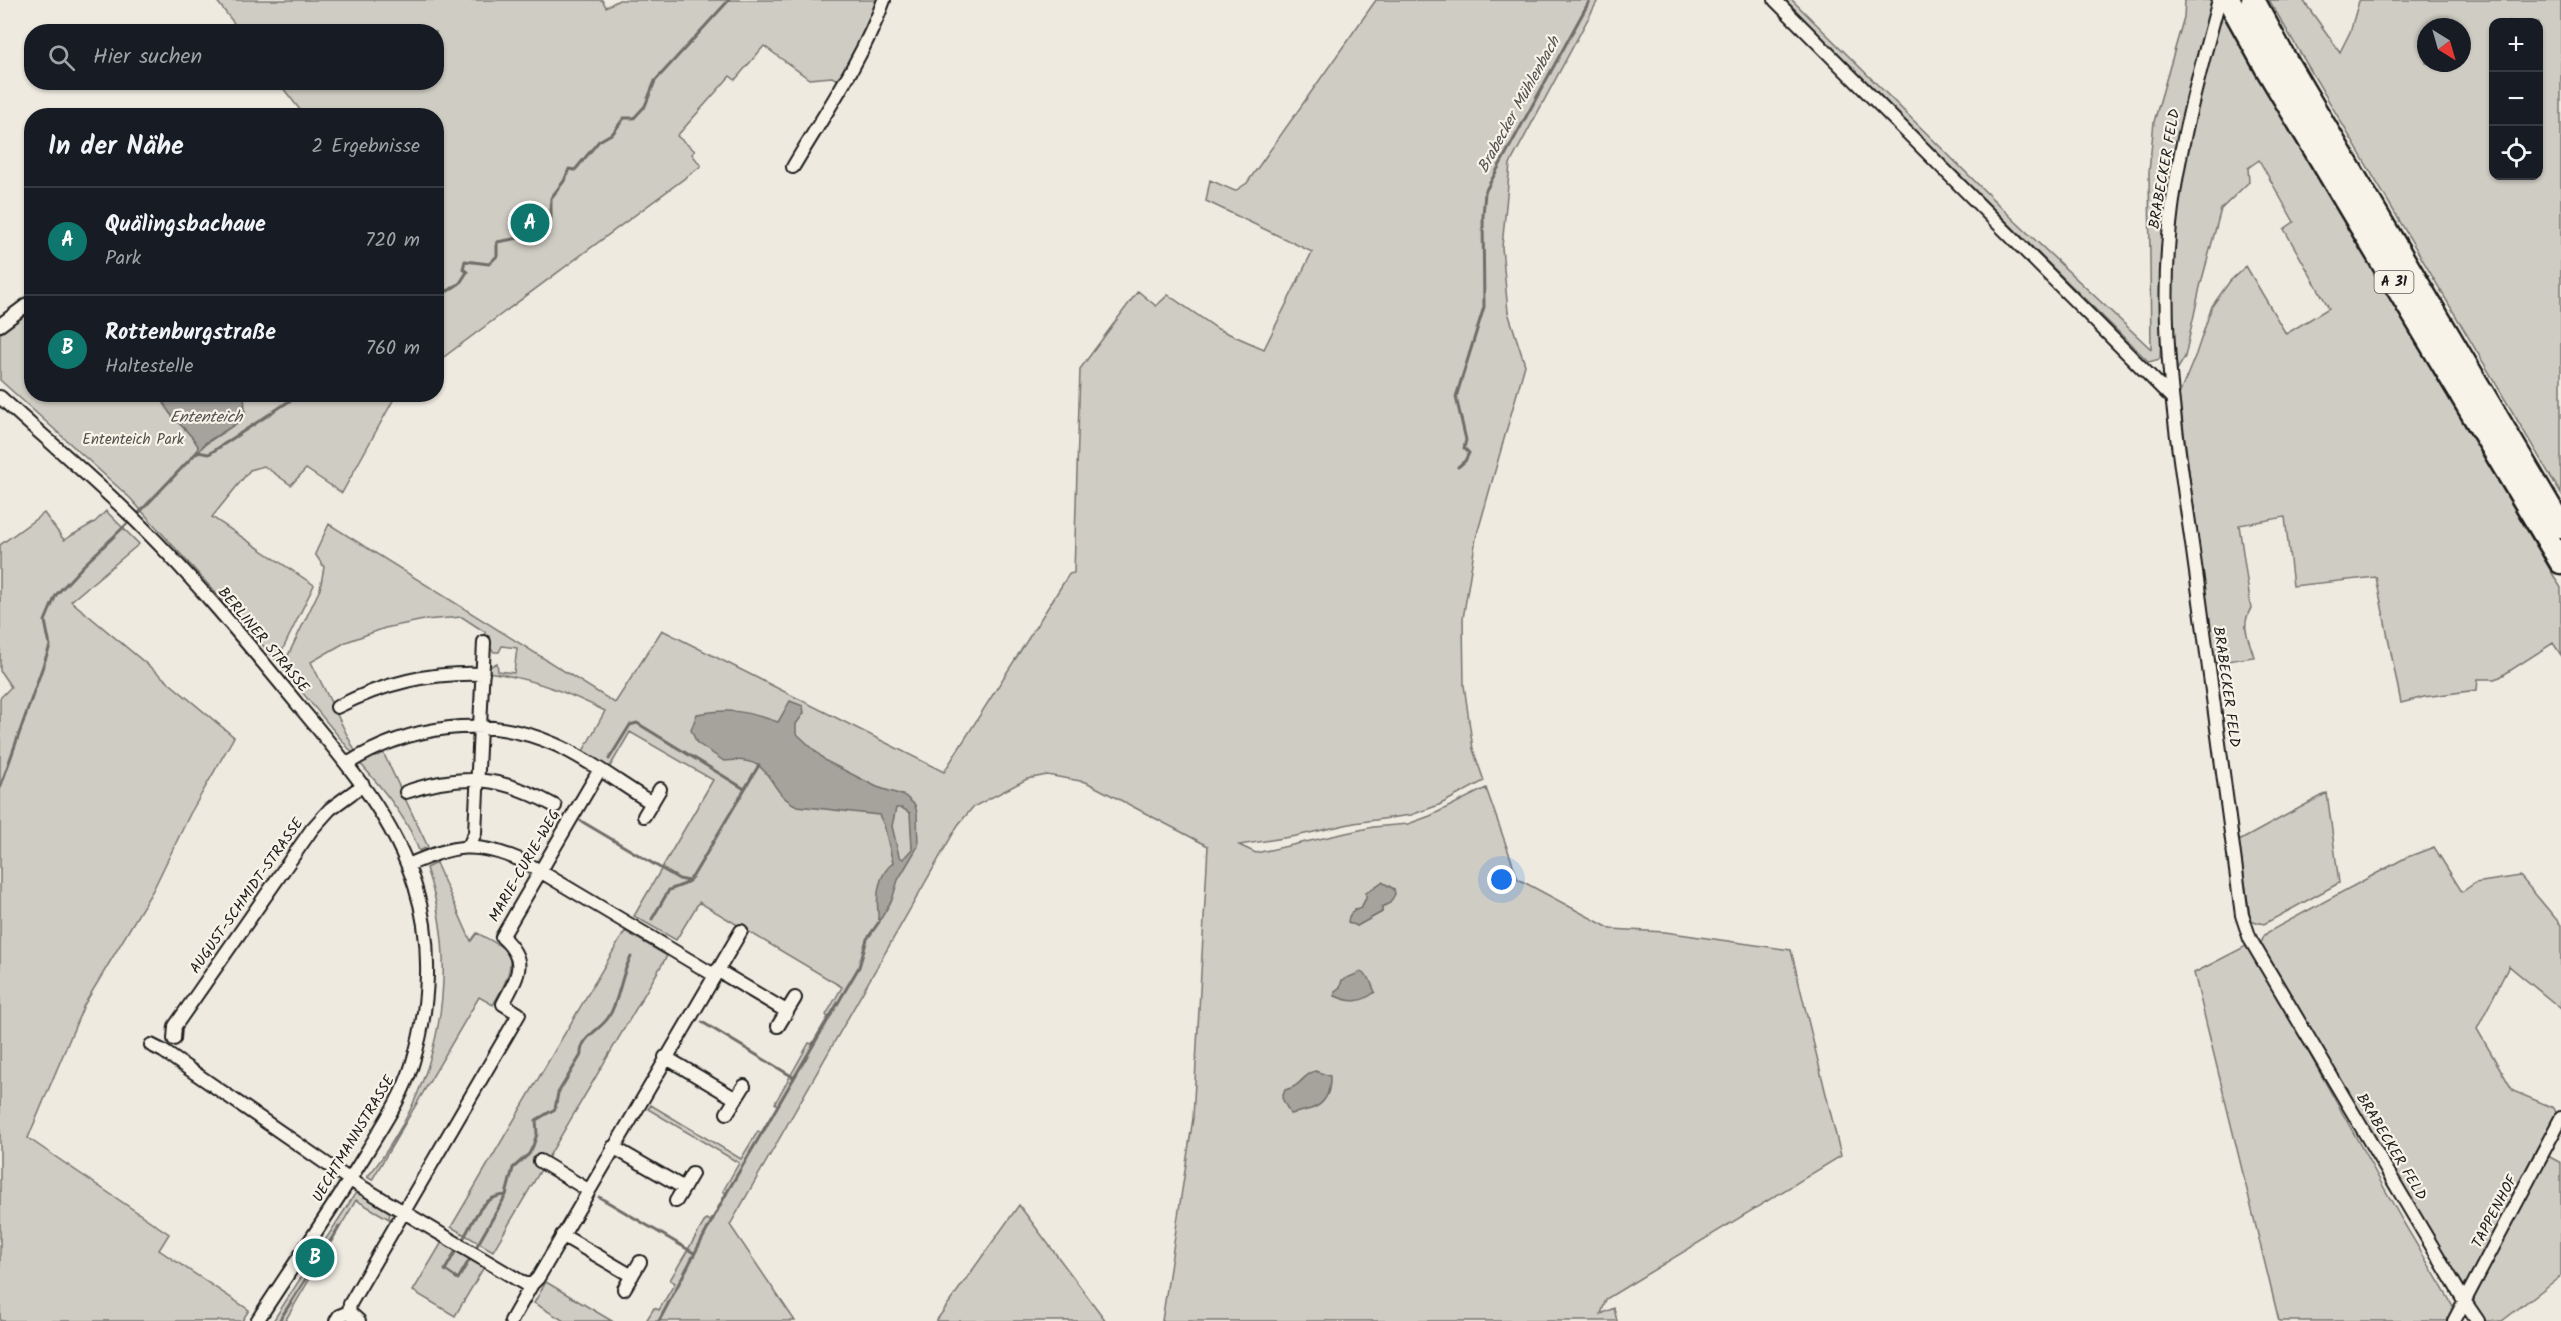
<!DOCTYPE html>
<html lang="de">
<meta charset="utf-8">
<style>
:root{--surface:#171b24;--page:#20242c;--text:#f1f3f6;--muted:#9ea1a6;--line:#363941;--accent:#0f766e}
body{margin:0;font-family:Kalam,sans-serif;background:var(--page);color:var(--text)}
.controls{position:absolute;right:18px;top:18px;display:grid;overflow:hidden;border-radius:12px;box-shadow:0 2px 4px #0004}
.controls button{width:54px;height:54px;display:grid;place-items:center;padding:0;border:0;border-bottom:2px solid var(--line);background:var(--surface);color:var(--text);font:30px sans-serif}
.compass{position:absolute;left:2417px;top:18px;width:54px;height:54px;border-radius:50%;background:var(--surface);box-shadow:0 2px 4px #0004;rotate:143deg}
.you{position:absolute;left:1502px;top:880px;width:21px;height:21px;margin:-15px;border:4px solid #fff;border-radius:50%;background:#1a73e8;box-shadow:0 0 0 9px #1a73e833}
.badge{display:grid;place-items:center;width:39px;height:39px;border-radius:50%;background:var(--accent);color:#fff;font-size:20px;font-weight:700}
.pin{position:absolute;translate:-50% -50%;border:3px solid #fff;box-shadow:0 2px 6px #0006}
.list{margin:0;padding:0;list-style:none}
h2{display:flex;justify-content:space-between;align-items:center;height:78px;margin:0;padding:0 24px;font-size:26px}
h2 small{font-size:20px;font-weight:400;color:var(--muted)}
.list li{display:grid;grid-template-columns:39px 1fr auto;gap:18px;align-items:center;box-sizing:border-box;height:108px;padding:0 24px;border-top:2px solid var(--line)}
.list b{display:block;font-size:22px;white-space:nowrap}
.list p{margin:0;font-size:20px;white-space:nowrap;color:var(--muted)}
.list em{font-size:20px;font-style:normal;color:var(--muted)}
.icon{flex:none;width:33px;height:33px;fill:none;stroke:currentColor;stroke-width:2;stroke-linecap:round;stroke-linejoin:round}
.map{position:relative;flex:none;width:2561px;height:1321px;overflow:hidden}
.search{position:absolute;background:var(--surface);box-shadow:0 2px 4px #0004;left:24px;top:24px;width:420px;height:66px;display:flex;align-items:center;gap:15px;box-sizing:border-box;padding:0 21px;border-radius:24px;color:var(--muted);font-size:22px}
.panel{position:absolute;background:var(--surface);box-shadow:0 2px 4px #0004;left:24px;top:108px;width:420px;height:294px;border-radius:24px}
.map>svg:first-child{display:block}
</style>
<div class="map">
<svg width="2561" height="1321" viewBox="0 0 2561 1321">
<rect width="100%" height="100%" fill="#eeeae0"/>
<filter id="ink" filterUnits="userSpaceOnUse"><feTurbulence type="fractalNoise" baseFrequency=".0167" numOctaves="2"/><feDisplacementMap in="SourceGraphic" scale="12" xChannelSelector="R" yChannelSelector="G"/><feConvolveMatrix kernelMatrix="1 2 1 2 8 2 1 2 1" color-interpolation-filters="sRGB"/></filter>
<g filter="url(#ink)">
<path fill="#cfccc3" stroke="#767470" stroke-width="1.5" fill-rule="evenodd" d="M216 0H602L606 7 619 0H879L841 82 832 77 809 79 764 46 735 80 730 76 677 136 695 151 692 154 701 166 437 362 436 116 304 115 279 83 436 82V32L240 31Z
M1376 0H1598L1510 164 1502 247 1508 312 1525 365 1476 538 1463 619 1464 685 1473 749 1484 781 1439 805 1411 815 1354 823 1296 836 1239 845 1256 853 1373 827 1408 824 1430 816 1486 788 1518 879 1611 929 1665 932 1791 950 1841 1156 1606 1299 1601 1314 1614 1308 1617 1321H1162L1193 1118 1208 846 1086 782 1047 775 1027 779 973 807 958 825 730 1225 795 1321H646L654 1308 659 1310 675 1283 670 1280 706 1219 711 1221 727 1194 723 1191 739 1163 648 1109 651 1105 741 1159 758 1131 763 1134 778 1106 775 1103 809 1043 812 1044 828 1017 826 1015 842 987 699 902 676 940 634 916 713 780 630 732 608 770 581 755 605 711C568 692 530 678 488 672L489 667 497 663 498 671 514 673 517 648 502 646 499 652H494L490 648 489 638 485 637V632L462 617 424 620 385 628 346 642 311 662 356 753 354 755 282 668 320 589 324 567 315 554 329 524 615 703 662 630 944 772 1069 574 1074 573 1080 369 1138 291 1156 306 1168 295 1218 329 1264 349 1312 252 1206 201 1210 180 1235 191 1247 183ZM1388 886 1394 889 1382 907V912L1357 926 1354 909 1361 908 1366 898Z
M1785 0H1792L2016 222 2151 349 2149 172 2154 122 2184 17 2185 0H2215L2183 123 2162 301 2160 359 2149 362 1803 22Z
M2269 0H2303L2340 52 2350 32 2359 1 2361 0H2561V494ZM2494 22H2538V176H2494ZM2426 27H2462V63H2426Z
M2222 12 2257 74 2561 588V655L2553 643 2500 677 2494 679H2478L2477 690 2424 697 2401 703 2376 577 2293 586 2285 517 2239 525 2251 608C2240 627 2249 638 2254 657L2214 663 2179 395 2196 354 2212 306 2230 281 2246 266 2286 334 2329 308 2284 229 2294 222 2259 160 2248 168 2249 182 2221 209 2200 287 2185 357 2177 370 2170 301 2180 176 2210 50Z
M31 309 32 394 162 395C165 417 188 427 198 446L197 452C210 437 232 431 245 414L244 395H263C269 400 276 398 283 394L396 395 342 493 306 469 291 485 264 466 250 470 212 517 314 585 277 661 130 498 0 380V334Z
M106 511 139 544 71 601 234 737 190 814 153 890 84 1005 28 1138 169 1234 159 1250 249 1310 242 1321H0V698L11 687 0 671V545L44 513 64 540 95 522Z
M381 748 428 847 419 851C409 819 380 785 357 760Z
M2327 793 2339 883 2264 924 2253 921 2250 917 2239 841Z
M2434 847 2462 892 2475 883 2520 876 2561 925V1009L2509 966 2477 1029 2513 1091 2554 1108 2557 1115 2469 1285 2462 1286 2260 946 2264 936 2268 932 2405 858Z
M436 863 471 941 477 933C486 938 498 943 505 950 519 964 500 992 493 1005L479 997 372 1180 367 1177C382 1161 392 1142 403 1124 446 1044 456 954 426 868Z
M625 931 667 956 493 1251 451 1227Z
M2246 946 2251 949 2402 1220 2452 1304 2454 1308 2448 1321H2279L2194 973Z
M2546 1155 2561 1163V1276L2502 1321H2484L2474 1305V1293Z
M360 1193 390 1212 389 1219 356 1200 285 1321H273L355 1194Z
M1019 1205 1106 1321H936Z
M442 1242 484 1267 455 1316 413 1291Z
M546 1282 612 1321H564L534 1303Z"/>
<path fill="#a6a39d" stroke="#6f6d69" stroke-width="1.5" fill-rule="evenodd" d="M162 395H244L245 414 239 422 205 443 197 455 198 446C188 427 165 417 162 395Z
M790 701 803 706 804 713 796 724V733L826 761 877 787 905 796 915 805 917 813 918 846 898 880 892 900 879 922C876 902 876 876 893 863L884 825 879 815 797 806C763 790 777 754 724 761L697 743 691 730 697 714C731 708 745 711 778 722ZM896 808H902L910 813 912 849 903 859 899 856 892 826Z
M1382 882 1394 889 1395 894 1390 903 1382 907V912L1357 926 1348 922C1349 914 1352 910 1361 908L1366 898V893Z
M1361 972 1369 978 1375 992C1361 1003 1351 1003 1335 996V991L1340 987 1342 980Z
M1315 1071 1330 1076C1331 1106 1315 1109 1290 1114L1282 1098 1285 1090C1302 1086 1301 1076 1315 1071Z"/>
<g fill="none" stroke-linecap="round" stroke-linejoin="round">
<path stroke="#6f6d69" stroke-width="3" d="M436 280 443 289 448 291 460 283 467 272 463 269 465 261 489 264 497 256V242L519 238 528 243 535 239 551 218V198L564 181 569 169 575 170 599 141 613 133 624 118H634L645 106 655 81 729 0
M1458 467 1465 461 1469 453 1464 448 1466 440 1456 397 1484 307 1483 216 1485 192 1590 0
M136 516 197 452 209 454 300 394
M609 759 630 725 637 723 743 788
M0 788 50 646 45 621 56 595 84 565 131 520
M581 821 679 879 689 881
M652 919 669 890 685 884 693 876 759 765
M702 1022 793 1077
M599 1197 694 1253
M462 1241C474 1221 480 1196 506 1195L513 1168 529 1154 533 1146 537 1134 536 1120 555 1109 558 1093 581 1055C580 1037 599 1031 608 1018 620 1000 620 976 631 957
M458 1247 445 1270 458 1279 471 1257
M474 1251 506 1195
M279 1321 339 1227
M659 1321 726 1194 859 967 867 939 879 922"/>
<defs>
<path id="street" d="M1775 0 2171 397
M2219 0C2197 82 2173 165 2168 250 2161 351 2179 451 2193 551 2210 672 2226 793 2242 915L2250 939 2465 1302 2478 1321
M793 167C825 113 863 59 884 0
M0 325 32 301
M0 397C42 435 85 472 126 511 188 571 244 639 299 706 345 761 393 816 415 886 433 942 430 1008 412 1065 403 1095 385 1122 368 1150 333 1208 294 1264 257 1321
M337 707C384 683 430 672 483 674
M347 764C409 725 485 714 554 744 585 757 622 785 652 803
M406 792C464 773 502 776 555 806
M644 816 660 789
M469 846 475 833 484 642
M408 865C455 845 474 840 523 861L714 975
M717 970 786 1011
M778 1026 795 998
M174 1039 175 1026 312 829 330 809 363 785
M151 1045 163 1051 350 1180 525 1284H532L538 1278 741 931
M665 1057 736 1099
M727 1113 744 1086
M613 1147 684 1188
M540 1161 588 1190
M676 1201 692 1174
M562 1235 632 1276
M624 1289 640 1262
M336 1321 339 1316 349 1312
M359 1321 349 1312 350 1304 519 1014 503 1004C518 975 529 962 502 937L599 771
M511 1321 532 1284
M2454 1321 2561 1118"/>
<path id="highway" d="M2229 0 2266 67 2561 562
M2253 0 2283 56 2561 526"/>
</defs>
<use href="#street" stroke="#1c1c1c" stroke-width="16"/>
<use href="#highway" stroke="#1c1c1c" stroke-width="27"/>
<use href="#street" stroke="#f7f3e8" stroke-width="12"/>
<use href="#highway" stroke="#f7f3e8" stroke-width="22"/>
</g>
</g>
<g text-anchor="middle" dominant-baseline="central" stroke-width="4.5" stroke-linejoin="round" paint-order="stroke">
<rect fill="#f7f3e8" stroke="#5e5c59" stroke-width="1.5" x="2374.5" y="271" width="39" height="22" rx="4.5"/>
<g font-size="14" font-weight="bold" fill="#1c1c1c">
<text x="2394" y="282">A 31</text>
</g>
<g font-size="15" fill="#1c1c1c" stroke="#f7f3e8">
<text transform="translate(2165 169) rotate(-80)">BRABECKER FELD</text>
<text transform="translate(263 640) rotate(50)">BERLINER STRASSE</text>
<text transform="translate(2226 687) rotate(82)">BRABECKER FELD</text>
<text transform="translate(525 866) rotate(-60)">MARIE-CURIE-WEG</text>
<text transform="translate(247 896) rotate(-55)">AUGUST-SCHMIDT-STRASSE</text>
<text transform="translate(354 1139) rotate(-59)">UECHTMANNSTRASSE</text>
<text transform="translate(2391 1147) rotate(59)">BRABECKER FELD</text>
<text transform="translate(2495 1212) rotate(-62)">TAPPENHOF</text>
</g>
<g font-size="15" fill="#52514e" stroke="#f7f3e8">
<text x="133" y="440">Ententeich Park</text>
</g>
<g font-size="16" font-style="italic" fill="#535250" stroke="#f7f3e8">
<text transform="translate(1519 105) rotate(-61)">Brabecker Mühlenbach</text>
<text x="206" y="417">Ententeich</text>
</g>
</g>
</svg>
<div class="controls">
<button>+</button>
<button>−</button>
<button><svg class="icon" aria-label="locate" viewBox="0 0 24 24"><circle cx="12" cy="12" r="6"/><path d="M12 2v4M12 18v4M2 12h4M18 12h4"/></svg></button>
</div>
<svg class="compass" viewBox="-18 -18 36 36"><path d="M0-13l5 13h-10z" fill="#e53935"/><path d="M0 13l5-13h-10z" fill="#9ea1a6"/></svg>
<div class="you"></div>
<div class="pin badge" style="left:530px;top:223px">A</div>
<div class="pin badge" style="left:315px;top:1258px">B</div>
<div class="search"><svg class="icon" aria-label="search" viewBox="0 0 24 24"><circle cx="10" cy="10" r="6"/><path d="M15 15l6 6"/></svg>Hier suchen</div>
<section class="panel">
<h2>In der Nähe<small>2 Ergebnisse</small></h2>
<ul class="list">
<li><span class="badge">A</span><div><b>Quälingsbachaue</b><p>Park</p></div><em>720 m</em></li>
<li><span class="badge">B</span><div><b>Rottenburgstraße</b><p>Haltestelle</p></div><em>760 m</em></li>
</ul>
</section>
</div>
